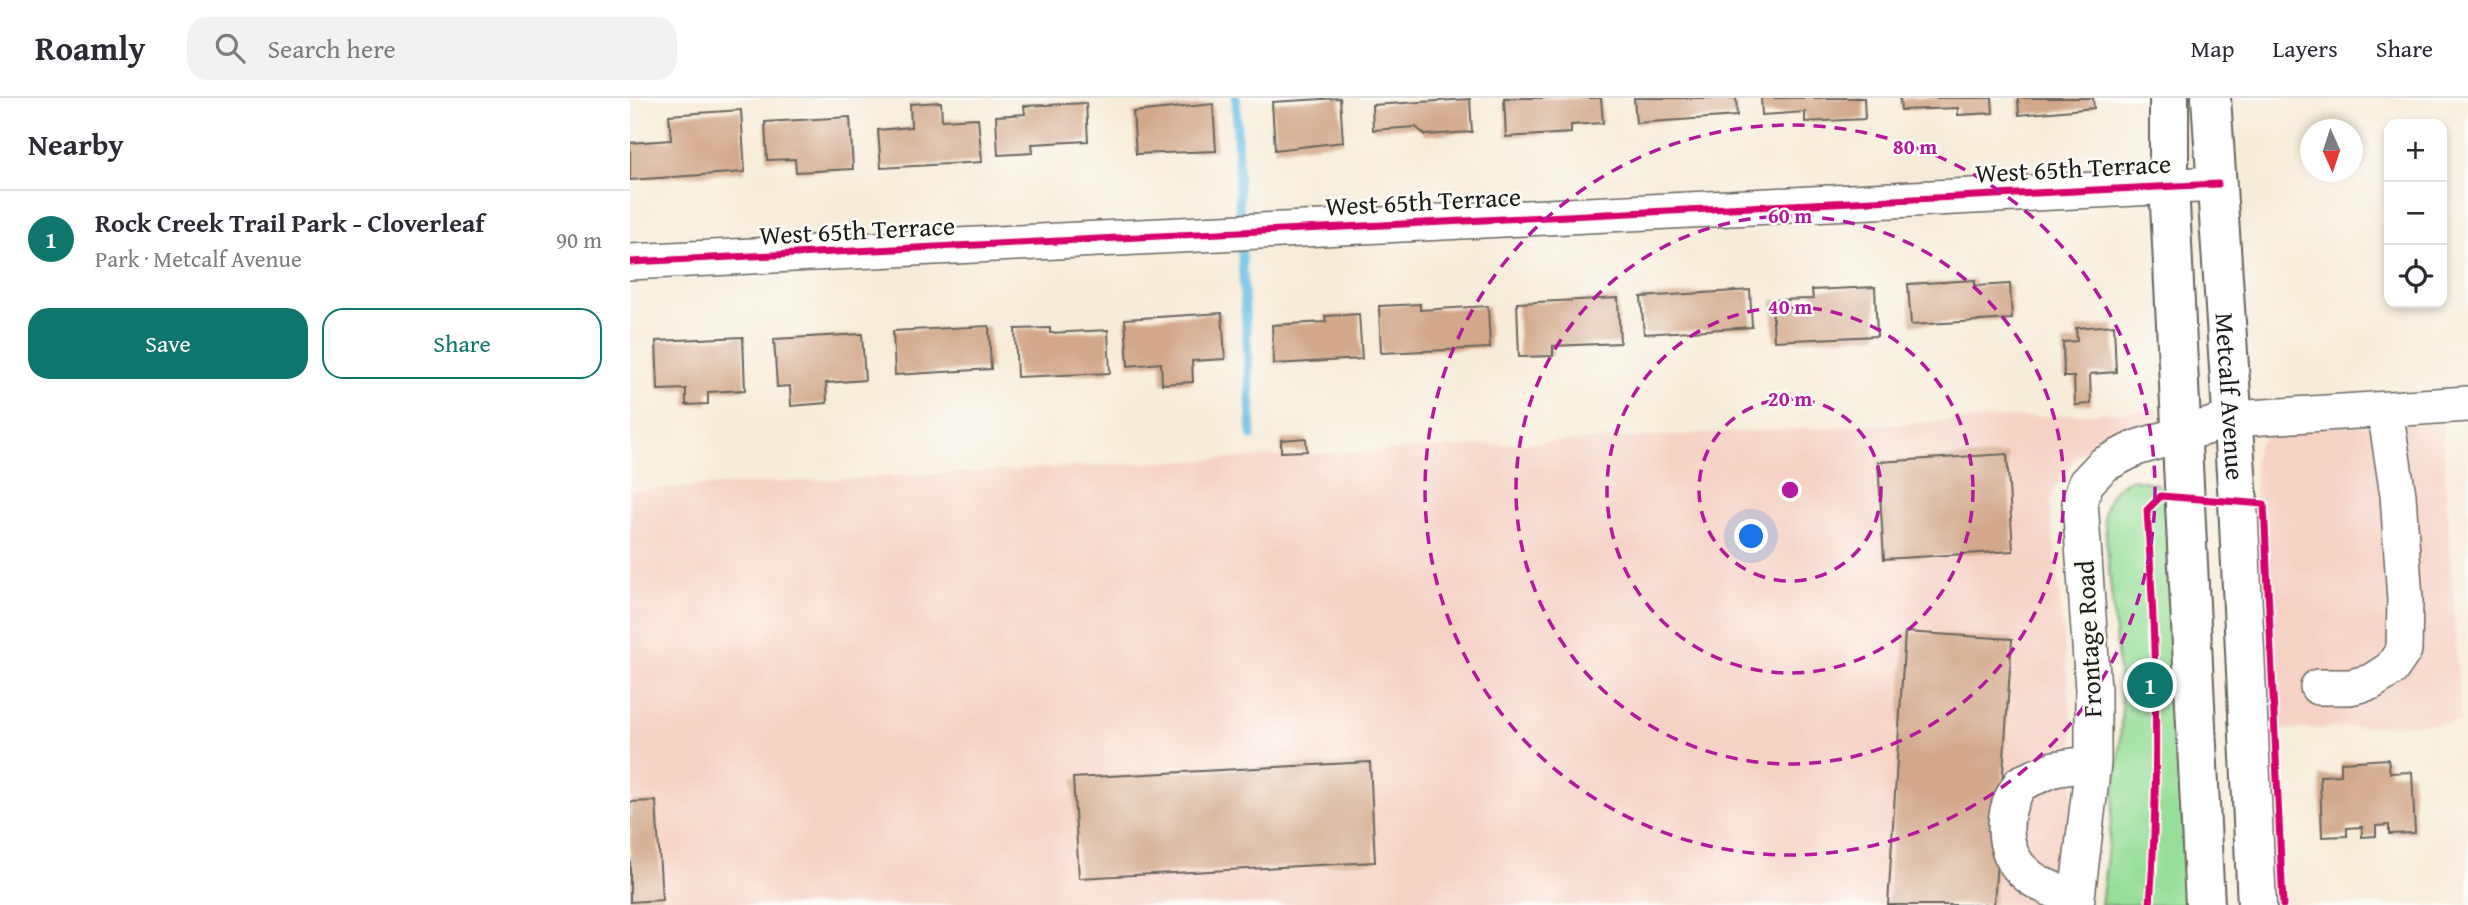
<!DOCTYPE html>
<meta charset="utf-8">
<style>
:root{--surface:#fff;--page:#f2f2f3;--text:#2b2b33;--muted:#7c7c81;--line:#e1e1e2;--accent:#0f766e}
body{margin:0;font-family:"Gentium Book Plus",serif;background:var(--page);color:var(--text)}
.controls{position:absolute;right:21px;top:21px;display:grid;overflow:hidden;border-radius:14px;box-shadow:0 4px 10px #0003}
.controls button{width:63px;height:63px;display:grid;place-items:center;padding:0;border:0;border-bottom:2px solid var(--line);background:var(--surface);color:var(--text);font:35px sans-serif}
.compass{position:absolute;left:1670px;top:21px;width:63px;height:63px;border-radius:50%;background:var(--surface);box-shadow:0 4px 10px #0003;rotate:177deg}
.you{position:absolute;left:1122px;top:439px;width:24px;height:24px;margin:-18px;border:5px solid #fff;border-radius:50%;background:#1a73e8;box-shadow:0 0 0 10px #1a73e833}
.badge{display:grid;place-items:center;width:46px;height:46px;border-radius:50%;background:var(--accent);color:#fff;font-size:23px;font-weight:700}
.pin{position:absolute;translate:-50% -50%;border:4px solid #fff;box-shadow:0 2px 7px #0006}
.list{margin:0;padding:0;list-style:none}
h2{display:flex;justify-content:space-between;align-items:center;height:91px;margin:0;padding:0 28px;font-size:30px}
h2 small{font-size:23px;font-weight:400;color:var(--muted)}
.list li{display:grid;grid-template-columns:46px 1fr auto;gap:21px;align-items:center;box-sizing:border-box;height:98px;padding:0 28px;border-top:2px solid var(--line)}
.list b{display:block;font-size:26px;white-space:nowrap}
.list p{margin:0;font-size:23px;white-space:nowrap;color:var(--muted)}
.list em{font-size:23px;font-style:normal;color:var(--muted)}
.actions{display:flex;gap:14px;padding:21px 28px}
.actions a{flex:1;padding:16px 0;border:2px solid var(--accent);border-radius:21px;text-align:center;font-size:24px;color:var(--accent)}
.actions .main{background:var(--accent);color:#fff}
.icon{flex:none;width:38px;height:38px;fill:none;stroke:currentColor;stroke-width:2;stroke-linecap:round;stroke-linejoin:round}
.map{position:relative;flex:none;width:1838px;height:807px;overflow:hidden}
header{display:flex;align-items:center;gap:42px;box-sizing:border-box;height:98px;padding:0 35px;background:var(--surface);border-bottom:2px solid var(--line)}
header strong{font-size:33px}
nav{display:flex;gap:38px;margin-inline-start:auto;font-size:24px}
.search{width:490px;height:63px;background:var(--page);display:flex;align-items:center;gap:18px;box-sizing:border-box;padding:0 24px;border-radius:21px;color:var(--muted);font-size:26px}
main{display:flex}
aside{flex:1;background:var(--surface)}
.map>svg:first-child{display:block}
</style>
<header>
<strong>Roamly</strong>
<div class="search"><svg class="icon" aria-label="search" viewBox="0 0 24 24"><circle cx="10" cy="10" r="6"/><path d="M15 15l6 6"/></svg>Search here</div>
<nav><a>Map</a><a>Layers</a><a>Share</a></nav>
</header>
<main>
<aside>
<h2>Nearby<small></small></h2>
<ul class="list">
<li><span class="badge">1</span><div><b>Rock Creek Trail Park - Cloverleaf</b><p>Park · Metcalf Avenue</p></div><em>90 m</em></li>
</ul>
<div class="actions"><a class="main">Save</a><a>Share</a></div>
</aside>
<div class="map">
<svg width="1838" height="807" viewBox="0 0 1838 807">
<rect width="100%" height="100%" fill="#fdfcf7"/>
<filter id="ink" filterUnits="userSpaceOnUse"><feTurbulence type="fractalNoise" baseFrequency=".0143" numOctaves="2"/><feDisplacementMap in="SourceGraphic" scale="14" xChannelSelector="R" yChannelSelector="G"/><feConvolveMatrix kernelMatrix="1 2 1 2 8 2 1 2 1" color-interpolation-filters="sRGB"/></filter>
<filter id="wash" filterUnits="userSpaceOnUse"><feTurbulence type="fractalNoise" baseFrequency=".00686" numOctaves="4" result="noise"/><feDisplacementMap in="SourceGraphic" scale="28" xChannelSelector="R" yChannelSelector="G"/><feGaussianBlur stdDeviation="1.57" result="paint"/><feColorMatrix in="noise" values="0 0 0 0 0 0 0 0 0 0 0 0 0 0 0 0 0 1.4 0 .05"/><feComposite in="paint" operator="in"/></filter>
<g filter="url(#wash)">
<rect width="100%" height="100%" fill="#f7ecd9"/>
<path fill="#f6d2c5" d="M1529 312 1530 321 1469 341 1446 359 1425 390 1420 405 1443 635 1442 731 1434 807H0V392Z
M1812 323 1831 625 1637 632 1624 363 1628 347 1637 337 1651 332Z"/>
<path fill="#97df99" stroke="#5a7e5a" stroke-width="2" d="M1502 381 1527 386 1536 404 1559 807H1471L1490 649 1492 607 1474 417C1478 397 1483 390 1502 381Z"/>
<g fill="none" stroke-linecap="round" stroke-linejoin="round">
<path stroke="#6dbfe8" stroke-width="9" d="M606 0 610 128
M611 142 622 338"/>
</g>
<g id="blocks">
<path fill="#d2a78a" d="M710 0 713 44 645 52 642 4Z
M874 0H971L973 25 941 27V35L876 39Z
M1004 0H1106L1107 18 1006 25Z
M1131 0H1234L1235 21 1175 24V14L1132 17Z
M1270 0H1362L1363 15 1328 17V10L1271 12Z
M1388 0H1463L1464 10 1389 17Z
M840 1 842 34 795 37 786 29 743 32 742 7Z
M311 4 312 22 348 20 352 64 251 70 248 32 281 29 280 6Z
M456 5 458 43 402 46 403 55 368 57 366 18 395 16 394 8Z
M583 6 586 53 506 56 503 14Z
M111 12 115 74 0 82V45L41 42 39 17Z
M220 19 223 71 166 74 165 61 137 62 135 24Z
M1345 182V188L1380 186 1382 221 1281 227 1278 186Z
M1245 189 1247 238 1144 243 1142 202 1183 201 1182 192Z
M1120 192 1122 229 1014 236 1011 199Z
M988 200 990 245 923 248V258L889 259 887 205Z
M790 206V212L858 208 860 250 751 255 749 208Z
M592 215 595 261 562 263 563 284 532 286 531 265 498 268 495 221Z
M729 216 732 261 644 266 642 227 696 224 695 218Z
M1484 227 1486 274 1460 276 1461 306 1445 307 1444 279H1434L1433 244 1447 243 1446 230Z
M359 228 361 271 265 277 263 233Z
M420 230V235L478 232 480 275 387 279 385 231Z
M232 236 235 282 196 285 197 305 161 308 160 288 147 289 144 241Z
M113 239 115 292 78 294V306L56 307V291L28 292 26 243Z
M676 340 677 353 651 354V342Z
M1377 356 1383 453 1254 461 1248 364Z
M1275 534 1382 541 1364 807H1258Z
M1758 661 1760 675 1782 674 1785 735 1759 736V727L1746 728V738L1732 739V729L1717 730V738L1692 739 1690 678 1711 677V664Z
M740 664 745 764 449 780 443 680Z
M26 703 32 802 0 804V704Z"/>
</g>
</g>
<g filter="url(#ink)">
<use href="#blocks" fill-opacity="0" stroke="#69655e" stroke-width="2"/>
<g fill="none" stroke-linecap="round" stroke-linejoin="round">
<defs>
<path id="minor" d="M0 164 1588 86
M1688 589H1720L1741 584 1761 571 1774 552 1775 502 1768 397 1755 312
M1447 800C1410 789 1376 774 1376 730 1376 712 1381 700 1391 685L1424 671 1463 665
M1446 807 1463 665V591L1450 403 1456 385 1473 367 1506 350 1602 321 1838 306"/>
<g id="major">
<path d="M1539 0V86L1575 807"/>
<path id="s1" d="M1581 0 1608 404 1627 807"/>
</g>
</defs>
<use href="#minor" stroke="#69655e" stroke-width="38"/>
<use href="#major" stroke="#69655e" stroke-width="42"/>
<use href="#minor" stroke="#fff" stroke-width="35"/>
<use href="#major" stroke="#fff" stroke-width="38"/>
<defs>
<path id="cycleway" d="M0 164 1588 86
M1520 807C1530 675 1526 543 1517 412L1531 398 1634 406 1653 807"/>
</defs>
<use href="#cycleway" stroke="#fdfcf7" stroke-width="11"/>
<use href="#cycleway" stroke="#d6006c" stroke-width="7"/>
</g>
</g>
<g fill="none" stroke="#b5179e" stroke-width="3.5" stroke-dasharray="12 9">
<circle cx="1160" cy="392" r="91"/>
<circle cx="1160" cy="392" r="183"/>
<circle cx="1160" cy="392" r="274"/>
<circle cx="1160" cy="392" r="365"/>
</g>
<g text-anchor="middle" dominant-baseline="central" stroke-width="5" stroke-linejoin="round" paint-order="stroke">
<g font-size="26" fill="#1c1c1c" stroke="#fdfcf7">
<text transform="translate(1443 70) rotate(-3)">West 65th Terrace</text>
<text transform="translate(793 103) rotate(-3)">West 65th Terrace</text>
<text transform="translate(227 132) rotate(-3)">West 65th Terrace</text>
<text stroke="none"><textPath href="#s1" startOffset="299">Metcalf Avenue</textPath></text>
<text transform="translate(1458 541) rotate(-93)">Frontage Road</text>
</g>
</g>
<circle cx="1160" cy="392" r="10" fill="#b5179e" stroke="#fdfcf7" stroke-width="3.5"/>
<g font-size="21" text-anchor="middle" font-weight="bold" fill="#b5179e" stroke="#fdfcf7" stroke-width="5" stroke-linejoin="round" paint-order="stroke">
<text x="1285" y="56">80 m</text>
<text x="1160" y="125">60 m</text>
<text x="1160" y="216">40 m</text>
<text x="1160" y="308">20 m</text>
</g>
</svg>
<div class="controls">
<button>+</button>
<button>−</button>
<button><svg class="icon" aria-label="locate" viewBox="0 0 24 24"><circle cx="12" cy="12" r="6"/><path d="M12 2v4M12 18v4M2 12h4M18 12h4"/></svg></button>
</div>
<svg class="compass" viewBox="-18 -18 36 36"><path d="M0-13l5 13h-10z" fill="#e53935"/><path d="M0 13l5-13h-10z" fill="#7c7c81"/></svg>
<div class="you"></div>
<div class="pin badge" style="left:1520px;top:587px">1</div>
</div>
</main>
